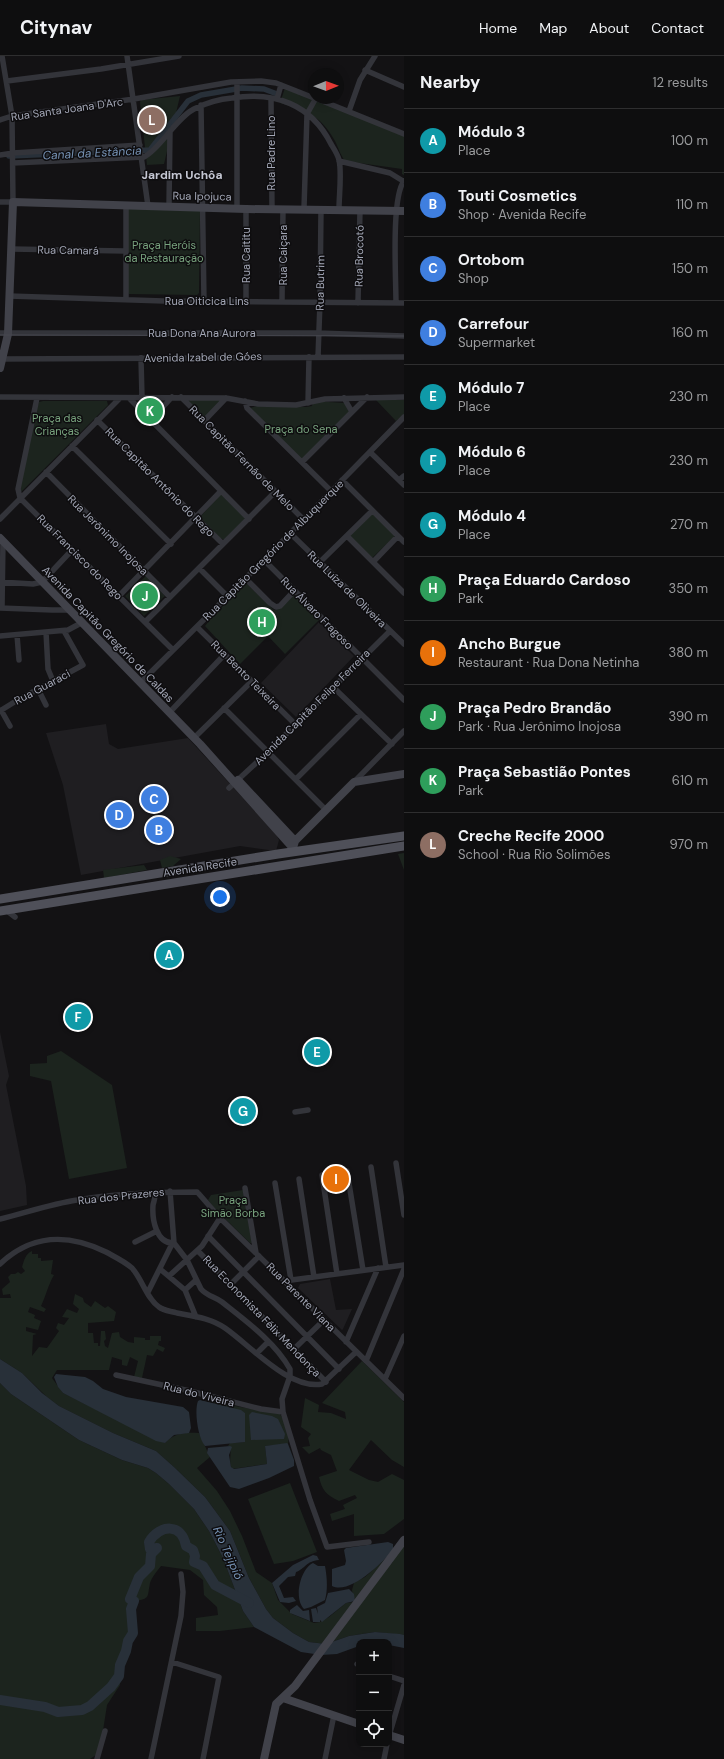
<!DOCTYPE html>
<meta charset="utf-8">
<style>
:root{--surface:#0e0e0f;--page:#171718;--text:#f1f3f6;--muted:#9b9c9e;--line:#2e2e2f;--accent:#0b8043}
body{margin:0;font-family:"DM Sans",sans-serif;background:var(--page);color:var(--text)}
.controls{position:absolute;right:12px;bottom:12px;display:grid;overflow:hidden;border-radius:8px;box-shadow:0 2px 10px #0003}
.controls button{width:36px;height:36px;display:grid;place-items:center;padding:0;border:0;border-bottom:1px solid var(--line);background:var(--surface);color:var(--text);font:20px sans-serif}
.compass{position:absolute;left:308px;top:12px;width:36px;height:36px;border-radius:50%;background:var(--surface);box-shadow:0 2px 10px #0003;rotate:89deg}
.you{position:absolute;left:220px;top:841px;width:14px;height:14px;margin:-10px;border:3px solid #fff;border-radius:50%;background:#1a73e8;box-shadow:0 0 0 6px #1a73e833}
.badge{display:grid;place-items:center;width:26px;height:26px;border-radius:50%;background:var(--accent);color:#fff;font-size:13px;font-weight:700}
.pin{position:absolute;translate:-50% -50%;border:2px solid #fff;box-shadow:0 1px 4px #0006}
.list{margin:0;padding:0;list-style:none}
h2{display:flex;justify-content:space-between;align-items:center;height:52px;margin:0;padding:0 16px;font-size:17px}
h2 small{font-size:13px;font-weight:400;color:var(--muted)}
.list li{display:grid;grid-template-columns:26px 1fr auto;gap:12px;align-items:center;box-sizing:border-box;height:64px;padding:0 16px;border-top:1px solid var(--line)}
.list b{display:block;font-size:15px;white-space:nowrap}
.list p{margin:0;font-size:13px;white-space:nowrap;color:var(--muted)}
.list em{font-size:13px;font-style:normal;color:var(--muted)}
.icon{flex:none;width:22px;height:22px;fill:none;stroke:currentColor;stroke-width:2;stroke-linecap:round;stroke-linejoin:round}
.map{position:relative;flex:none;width:404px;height:1703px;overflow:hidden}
header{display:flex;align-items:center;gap:24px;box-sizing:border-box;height:56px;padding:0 20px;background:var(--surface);border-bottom:1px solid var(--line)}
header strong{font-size:19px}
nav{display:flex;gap:22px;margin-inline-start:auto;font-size:14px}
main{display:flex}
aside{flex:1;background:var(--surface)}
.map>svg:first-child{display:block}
</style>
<header>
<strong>Citynav</strong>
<nav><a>Home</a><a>Map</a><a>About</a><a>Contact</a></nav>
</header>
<main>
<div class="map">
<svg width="404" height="1703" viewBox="0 0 404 1703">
<rect width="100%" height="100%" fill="#131214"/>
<path fill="#1f1e21" d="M319 566 354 600 296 661 261 627Z
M106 668 109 688 118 693 188 682 276 778 279 784 276 795 240 790 81 819 63 729 46 677Z
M0 976 9 1020 6 1029 26 1130 27 1149 0 1155Z
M330 1223 336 1254 352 1253 343 1273 342 1274 298 1232 300 1228Z"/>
<path fill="#1c241e" d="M286 29 404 76V119L402 118V113L345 105C340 98 338 91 335 85 320 58 307 56 280 47Z
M180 40 164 108 147 109 140 46 141 44Z
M128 152 200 153 199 237 197 239 129 238 127 235Z
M165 344 150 361 136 346 138 345Z
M190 344H224L205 364 188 346Z
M376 344H404V358L396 365Z
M43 345H107L108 349 19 438 37 352 39 346Z
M313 345 345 347 349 356 302 404 250 352 257 350 306 351 312 350Z
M222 437 246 462 225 484 220 482 200 461Z
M372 457 395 480 372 502 349 479Z
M146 520 165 540 144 560 125 540Z
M246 527 274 554 280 553 294 539 319 564 285 598 268 580 240 608 205 570 214 559Z
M404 797V814L398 798Z
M170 800 181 803 173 810 162 812 160 804Z
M144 809 147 814 104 822 103 814Z
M61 995 112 1029 127 1112 69 1123 51 1025 30 1020V1008L47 1007V1000Z
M243 1134 252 1187H250L215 1153 208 1144 211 1139Z
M32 1195V1198H38V1202H41V1205L53 1204 51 1218 54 1219C48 1229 46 1240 41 1250L46 1253 44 1256 30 1251 28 1256 35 1259 34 1262 41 1265 38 1274 26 1271V1275L37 1278 33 1279 32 1300 39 1291 47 1292 59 1275 56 1272 58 1267 64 1269 69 1262 62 1261 67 1253 77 1257 79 1253 73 1248 75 1238 83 1242 84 1246 91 1251 95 1245 105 1252 108 1250 116 1256 114 1265 88 1267V1277H93L94 1287H98V1290H100L101 1275H105L106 1283 104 1285 105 1290 108 1292 112 1277 119 1276 120 1281 128 1286 134 1287V1281L145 1282V1284H150V1280H161V1285H159L158 1289 165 1292 163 1296 157 1293 153 1300 147 1299 142 1322 134 1321 138 1305 130 1301 127 1310 122 1309V1304L112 1301 109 1314H57L52 1322 63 1337 165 1387C174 1377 186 1376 199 1377L210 1401 197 1412 217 1435 230 1455 242 1480 256 1516 272 1527 278 1544 292 1558 314 1567 320 1566 329 1561 346 1547 354 1546 352 1534 354 1527 365 1521 384 1504 390 1508 392 1507 404 1481V1579L375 1576 349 1580 326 1588 309 1586 293 1577 273 1562 266 1553 249 1522 230 1475 219 1460 205 1441 174 1411 156 1395 113 1377 59 1350 47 1341 22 1317 0 1303V1242H11L10 1238 3 1239 2 1233 10 1226 8 1221 11 1218H15L18 1216 21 1218 25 1215 22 1211C24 1205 25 1198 32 1195Z
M362 1305 404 1346V1411L392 1404 371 1384 349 1414 369 1424 378 1426 392 1418 404 1424V1463L384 1478 354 1480V1458L332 1465 330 1458 345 1453 343 1449 357 1442 355 1439 339 1445C326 1439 322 1434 319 1421L337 1415 331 1399 321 1394 320 1392 309 1398 302 1391 310 1390 308 1382 311 1378 301 1371 305 1342 319 1349 318 1356 331 1357 346 1363 345 1356 322 1347Z
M0 1327 11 1338 79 1384 122 1404 148 1412 156 1417 169 1428 194 1453 209 1475 223 1502 243 1555 254 1571 220 1575H196V1562L218 1559 217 1551 204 1539 203 1524 190 1514 161 1510C157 1515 152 1521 150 1527 147 1541 151 1543 134 1545 129 1557 133 1563 133 1575 133 1579 129 1583 128 1587 124 1601 118 1613 120 1629L107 1649 102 1681 96 1699 90 1703H0Z
M207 1345 280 1358C285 1366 290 1378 288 1388L265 1390 267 1408 232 1413C228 1404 232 1398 230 1390H228L230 1387 244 1386 245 1357Z
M290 1427 317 1496 293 1505 274 1508 248 1443Z"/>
<path fill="#283039" d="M0 1303 22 1317 42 1337 59 1350 113 1377 156 1395 174 1411 205 1441 219 1460 230 1475 249 1522 266 1553 273 1562 293 1577 309 1586 326 1588 349 1580 375 1576 400 1578 404 1579V1592L389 1589V1586H359V1590L337 1598 321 1599 301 1596 254 1571 243 1555 223 1502 209 1475 194 1453 169 1428 156 1417 148 1412 122 1404 79 1384 11 1338 0 1327Z
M56 1318 85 1321 93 1325 103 1333 126 1341 183 1351 189 1356 191 1372 189 1377 174 1379 165 1387 156 1385 63 1337 58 1331 54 1321Z
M200 1344 241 1354 245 1357V1386L205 1390C198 1382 194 1355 198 1345Z
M252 1356 272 1360 278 1363 285 1378 284 1383 251 1384 249 1359Z
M287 1387 288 1388 294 1404V1410L269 1422 239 1433 230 1431 207 1397 208 1392 230 1390 232 1391 229 1399 231 1411 234 1413 267 1408 265 1390Z
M388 1486 393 1488V1494C382 1507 350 1539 332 1530V1513L345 1509 346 1505 344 1494 346 1492Z
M313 1499 317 1500 319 1504C306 1505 305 1513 296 1516L295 1520 288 1521 279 1530 284 1542 293 1541 296 1545 289 1547 280 1546 272 1527 293 1509Z
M313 1507 318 1510H325C327 1521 328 1533 325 1544L311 1551 304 1553C293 1542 301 1512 313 1507Z
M349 1533 354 1538 355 1545 346 1547 322 1566 320 1564V1566H313L311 1553 316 1552 318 1558 317 1551 325 1547 328 1537Z
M297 1549 303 1555 309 1554 310 1565 290 1557V1554Z"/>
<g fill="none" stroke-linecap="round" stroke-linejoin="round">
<path stroke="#283039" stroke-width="5.5" d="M9 100 150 94 188 45 201 39 242 32 264 33 277 38"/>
<path stroke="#283039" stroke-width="10" d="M0 1644 45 1651 58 1656 82 1654 90 1650 111 1631 119 1620 120 1609 126 1595 128 1585 133 1577 131 1553 134 1545 130 1543 139 1521 150 1510 151 1498 157 1492 150 1493 149 1486C160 1468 182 1467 186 1490L193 1494 195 1500 194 1506 203 1510 215 1529 249 1547"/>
<path stroke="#33343a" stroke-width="5.5" d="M127 0 148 150
M365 14 404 31
M7 25 101 13 179 0
M271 42 272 153
M315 42 404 78
M277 43 281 29
M201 49 204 245
M349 55 360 24 375 0
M0 64 12 60 134 43 231 26 261 25 276 27 314 42
M0 99 13 97 140 89
M339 105 390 117 403 125
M13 107 144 101C161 92 175 63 194 53 206 47 220 43 232 42 274 35 311 48 331 88 334 93 338 99 339 104 342 116 339 140 339 153
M0 146H13L12 60 2 0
M169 150 170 75
M237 152V26
M304 152 307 58 316 42
M11 193 125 195
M9 240 164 245 404 247
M126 243V149
M246 245V153
M282 245 283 153
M358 247 360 154
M396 247C396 223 391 141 404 125
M0 277H318L404 280
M318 301 320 246 321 153
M141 302 142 342
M2 303 404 301
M0 341 226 342 258 348 296 349 325 343 404 341
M181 341 303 463
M37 342 18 433 20 442 173 594
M129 342 249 463
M344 342 352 356
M245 345 247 352 331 435
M308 347 309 301
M97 364 223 488
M151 364 172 341
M204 365 226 342
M72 390 171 488
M370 396 404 429
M302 406 367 341
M46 416 170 541
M342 424 404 486
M399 424 404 420
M0 463 120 342
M290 477 404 588
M347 480 404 537
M264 504 404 644
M320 506 372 455
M373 506 398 480
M199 512 227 540
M245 522 270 547 276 551 280 550 294 535
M0 526 33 528 42 526 72 494
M119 540 221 435
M0 552 52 554H71
M2 552 3 485
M145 566 275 436
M197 571 295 668
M46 576 48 613 53 625
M17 579 19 604
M0 580 68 574 83 566
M141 626 264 504 404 361
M333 631 392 688
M38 633 46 649
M224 652 326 754
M1 654 10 670
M0 655 16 645 83 609 64 575
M169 657 225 598
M194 682 252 625
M296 723 361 658
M354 726 404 675
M229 732 268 696 390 575
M6 854 15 861
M295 1056 308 1054
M396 1107 404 1159
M371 1111 386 1211
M347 1115 363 1214
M322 1119 337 1218
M299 1123 314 1221
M275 1127 291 1224
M245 1132 256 1197
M170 1135 174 1187 187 1204 201 1233C207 1240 215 1241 222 1246 246 1265 275 1286 290 1313V1320L282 1343 283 1356 310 1444 327 1491 369 1486
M154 1137C156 1142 154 1144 153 1149 152 1163 156 1188 174 1187
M199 1138 220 1162 404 1342
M0 1163C25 1157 51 1148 77 1144 116 1137 157 1136 197 1136
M208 1180 339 1313
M135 1186 157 1175
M198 1195 326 1326
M0 1208C32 1178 67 1177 106 1196 115 1201 124 1205 132 1212 142 1223 147 1243 159 1251 164 1255 171 1255 177 1257 193 1260 211 1262 225 1272 251 1290 289 1334 322 1328L356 1296
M160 1213 185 1234 196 1261
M169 1220 202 1190 220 1162
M284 1225 404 1209
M230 1229 259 1200
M185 1234 196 1224
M148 1236 171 1190 174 1187
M346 1286 378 1212
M294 1293 324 1264
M257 1297 268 1286
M366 1305 404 1213
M116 1319 190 1335 261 1353 283 1356
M385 1323 404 1280
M172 1606 219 1621 203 1703
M357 1608 359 1609
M389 1620 404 1625
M389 1680 404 1629
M97 1703 105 1675
M151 1703 181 1560 183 1536 181 1518
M325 1703 334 1659
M384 1703 387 1688"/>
<path stroke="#41424a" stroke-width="8" d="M0 312 8 278 13 146 246 153 404 155
M0 482 200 688 293 792
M238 724 295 785
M292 795 295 785 354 726 404 718
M283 1642 359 1668
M389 1679 404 1684
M264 1703 276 1648 295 1630 404 1484"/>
<path stroke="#4f5059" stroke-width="9" d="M0 843 278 798 404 780
M0 855 404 790"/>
<path stroke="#484951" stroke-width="1" d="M0 279 404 280"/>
</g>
<g text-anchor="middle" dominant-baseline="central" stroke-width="3" stroke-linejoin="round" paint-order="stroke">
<g font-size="11" fill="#a3a7b6" stroke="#0e0d0f">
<text transform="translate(67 53) rotate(-8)">Rua Santa Joana D'Arc</text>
<text transform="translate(271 97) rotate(-90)">Rua Padre Lino</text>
<text transform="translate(202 140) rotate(1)">Rua Ipojuca</text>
<text transform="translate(68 194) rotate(1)">Rua Camará</text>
<text transform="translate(246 199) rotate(-90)">Rua Caititu</text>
<text transform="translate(283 199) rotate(-90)">Rua Caiçara</text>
<text transform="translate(359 200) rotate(-89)">Rua Brocotó</text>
<text transform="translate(320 227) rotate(-89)">Rua Butrim</text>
<text x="207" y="245">Rua Oiticica Lins</text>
<text x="202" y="277">Rua Dona Ana Aurora</text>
<text transform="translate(203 301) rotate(-1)">Avenida Izabel de Góes</text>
<text transform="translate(242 402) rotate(45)">Rua Capitão Fernão de Melo</text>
<text transform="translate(160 426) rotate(45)">Rua Capitão Antônio do Rego</text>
<text transform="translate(108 479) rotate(45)">Rua Jerônimo Inojosa</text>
<text transform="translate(273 494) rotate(-45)">Rua Capitão Gregório de Albuquerque</text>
<text transform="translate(80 501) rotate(45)">Rua Francisco do Rego</text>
<text transform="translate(347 533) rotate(44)">Rua Luíza de Oliveira</text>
<text transform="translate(317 557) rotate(45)">Rua Álvaro Fragoso</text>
<text transform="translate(108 578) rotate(46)">Avenida Capitão Gregório de Caldas</text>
<text transform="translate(246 619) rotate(45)">Rua Bento Teixeira</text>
<text transform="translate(42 631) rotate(-28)">Rua Guaraci</text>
<text transform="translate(312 651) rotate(-45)">Avenida Capitão Felipe Ferreira</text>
<text transform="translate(200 811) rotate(-9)">Avenida Recife</text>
<text transform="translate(121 1140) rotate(-6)">Rua dos Prazeres</text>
<text transform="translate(301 1241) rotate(45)">Rua Parente Viana</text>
<text transform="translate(262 1260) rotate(46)">Rua Economista Félix Mendonça</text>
<text transform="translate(199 1338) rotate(14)">Rua do Viveira</text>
</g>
<g font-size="11" fill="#78a37e" stroke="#0e0d0f">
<text x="164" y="189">Praça Heróis<tspan x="164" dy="13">da Restauração</tspan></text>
<text x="57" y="362">Praça das<tspan x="57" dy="13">Crianças</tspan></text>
<text x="301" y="373">Praça do Sena</text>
<text x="233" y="1144">Praça<tspan x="233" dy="13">Simão Borba</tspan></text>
</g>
<g font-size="12" font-style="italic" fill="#7692b4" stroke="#0e0d0f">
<text transform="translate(92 97) rotate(-3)">Canal da Estância</text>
<text transform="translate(228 1497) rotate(66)">Rio Tejipió</text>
</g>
<g font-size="12" font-weight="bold" fill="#c4c6d2" stroke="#0e0d0f">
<text x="182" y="119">Jardim Uchôa</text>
</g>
</g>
</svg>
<div class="controls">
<button>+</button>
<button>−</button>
<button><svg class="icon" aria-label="locate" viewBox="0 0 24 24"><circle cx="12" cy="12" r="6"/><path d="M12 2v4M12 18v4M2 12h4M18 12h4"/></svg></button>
</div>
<svg class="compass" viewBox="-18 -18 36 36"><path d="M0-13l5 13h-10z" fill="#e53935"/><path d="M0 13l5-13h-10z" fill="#9b9c9e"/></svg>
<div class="you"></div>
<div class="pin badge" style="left:169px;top:899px;background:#0f9aa8">A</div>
<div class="pin badge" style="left:159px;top:774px;background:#3f7fe0">B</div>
<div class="pin badge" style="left:154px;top:743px;background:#3f7fe0">C</div>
<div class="pin badge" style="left:119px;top:759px;background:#3f7fe0">D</div>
<div class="pin badge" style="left:317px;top:996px;background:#0f9aa8">E</div>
<div class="pin badge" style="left:78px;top:961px;background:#0f9aa8">F</div>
<div class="pin badge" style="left:243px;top:1055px;background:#0f9aa8">G</div>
<div class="pin badge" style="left:262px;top:566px;background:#2e9e5b">H</div>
<div class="pin badge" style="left:336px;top:1123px;background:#e8710a">I</div>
<div class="pin badge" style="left:145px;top:540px;background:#2e9e5b">J</div>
<div class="pin badge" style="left:150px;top:355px;background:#2e9e5b">K</div>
<div class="pin badge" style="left:152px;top:64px;background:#8d6e63">L</div>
</div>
<aside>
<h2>Nearby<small>12 results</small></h2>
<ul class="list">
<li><span class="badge" style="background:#0f9aa8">A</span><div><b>Módulo 3</b><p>Place</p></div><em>100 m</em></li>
<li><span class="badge" style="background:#3f7fe0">B</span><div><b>Touti Cosmetics</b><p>Shop · Avenida Recife</p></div><em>110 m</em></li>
<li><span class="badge" style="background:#3f7fe0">C</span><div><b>Ortobom</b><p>Shop</p></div><em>150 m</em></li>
<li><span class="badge" style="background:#3f7fe0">D</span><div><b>Carrefour</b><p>Supermarket</p></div><em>160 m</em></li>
<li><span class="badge" style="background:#0f9aa8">E</span><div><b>Módulo 7</b><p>Place</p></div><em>230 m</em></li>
<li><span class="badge" style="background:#0f9aa8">F</span><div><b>Módulo 6</b><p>Place</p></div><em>230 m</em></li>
<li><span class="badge" style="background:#0f9aa8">G</span><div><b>Módulo 4</b><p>Place</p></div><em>270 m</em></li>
<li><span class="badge" style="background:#2e9e5b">H</span><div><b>Praça Eduardo Cardoso</b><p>Park</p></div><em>350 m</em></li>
<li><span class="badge" style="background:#e8710a">I</span><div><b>Ancho Burgue</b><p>Restaurant · Rua Dona Netinha</p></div><em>380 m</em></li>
<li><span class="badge" style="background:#2e9e5b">J</span><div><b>Praça Pedro Brandão</b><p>Park · Rua Jerônimo Inojosa</p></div><em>390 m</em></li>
<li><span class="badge" style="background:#2e9e5b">K</span><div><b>Praça Sebastião Pontes</b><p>Park</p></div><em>610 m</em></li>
<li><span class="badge" style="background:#8d6e63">L</span><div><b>Creche Recife 2000</b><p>School · Rua Rio Solimões</p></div><em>970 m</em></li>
</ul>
</aside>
</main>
